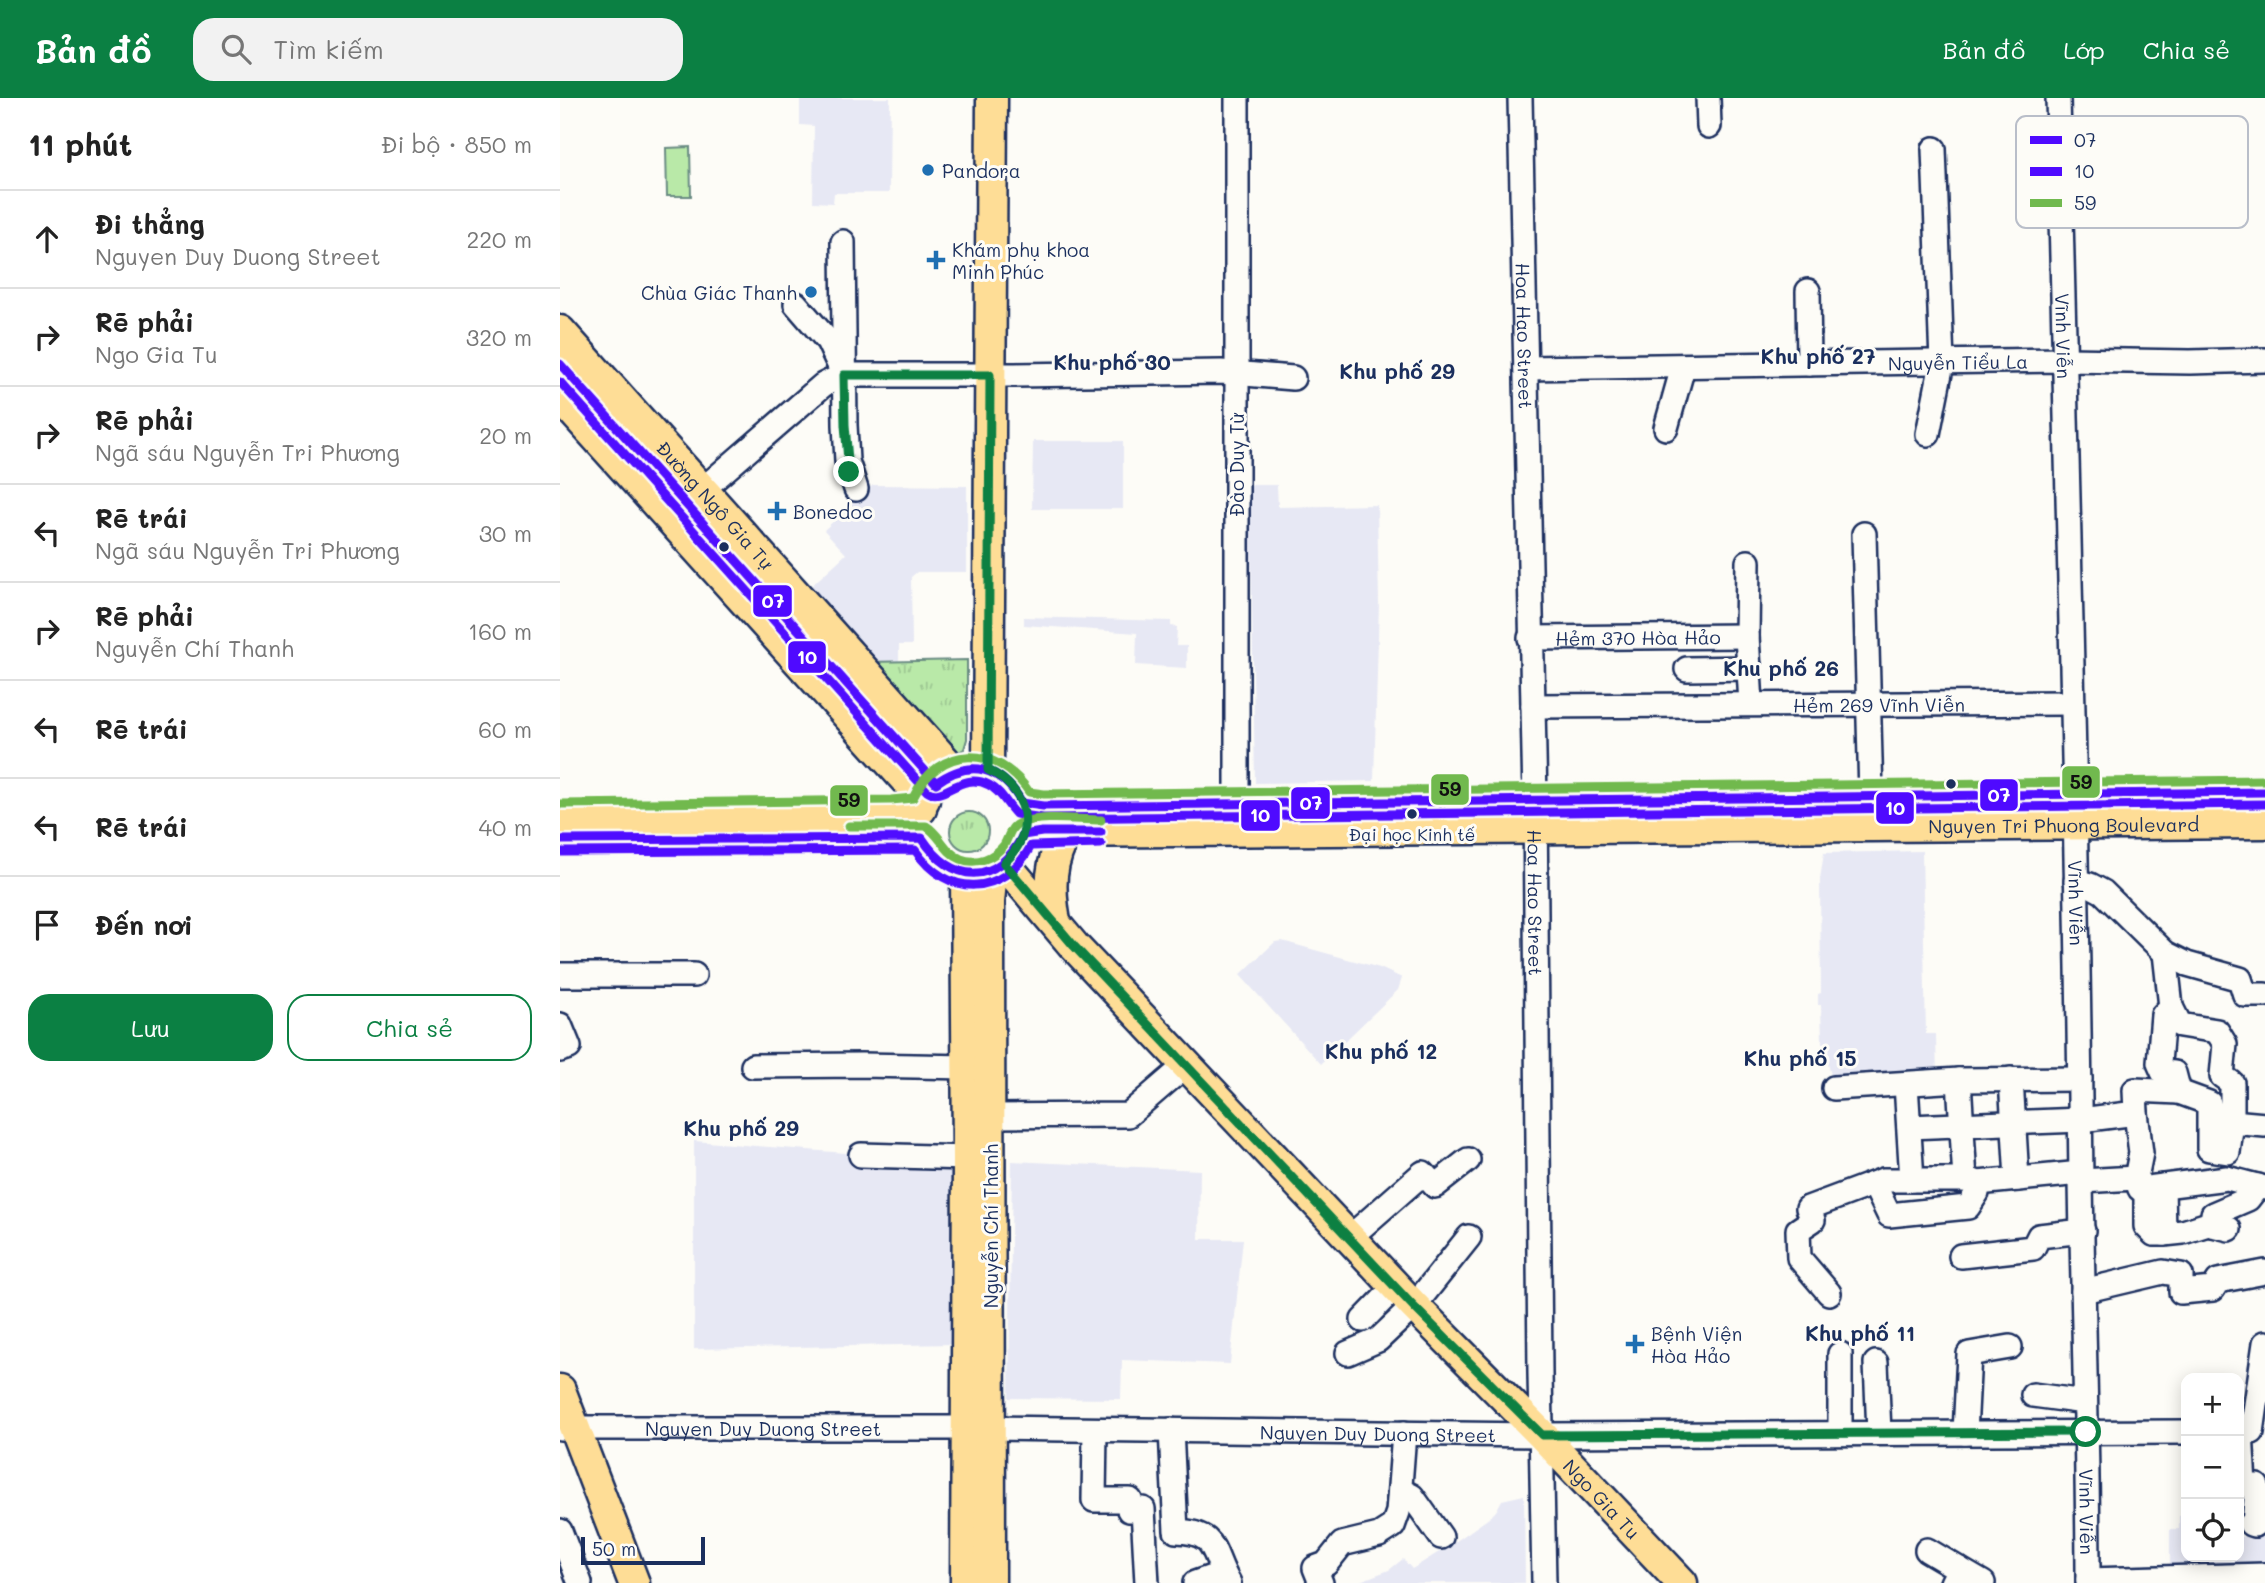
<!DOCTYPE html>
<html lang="vi">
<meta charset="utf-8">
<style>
:root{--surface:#fff;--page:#f2f2f2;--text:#222;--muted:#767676;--line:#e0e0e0;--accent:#0b8043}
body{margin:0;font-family:Mali,sans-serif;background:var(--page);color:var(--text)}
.controls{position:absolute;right:21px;bottom:21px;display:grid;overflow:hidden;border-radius:14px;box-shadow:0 4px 18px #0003}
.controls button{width:63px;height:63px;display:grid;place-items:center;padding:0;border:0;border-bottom:2px solid var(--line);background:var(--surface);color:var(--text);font:35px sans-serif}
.scale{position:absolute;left:21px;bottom:18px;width:124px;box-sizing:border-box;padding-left:7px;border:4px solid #1b2f5e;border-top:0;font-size:19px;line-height:24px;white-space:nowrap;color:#1b2f5e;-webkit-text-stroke:5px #fdfcf7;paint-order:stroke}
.stop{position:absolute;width:21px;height:21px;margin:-16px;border:5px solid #0b8043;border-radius:50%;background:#fff}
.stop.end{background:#0b8043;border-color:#fff;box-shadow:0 2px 7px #0008}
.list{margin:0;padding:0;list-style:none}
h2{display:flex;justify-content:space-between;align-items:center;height:91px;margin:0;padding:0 28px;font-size:30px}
h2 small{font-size:23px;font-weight:400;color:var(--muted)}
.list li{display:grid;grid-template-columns:46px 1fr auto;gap:21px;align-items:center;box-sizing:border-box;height:98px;padding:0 28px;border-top:2px solid var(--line)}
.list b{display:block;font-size:26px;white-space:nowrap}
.list p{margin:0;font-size:23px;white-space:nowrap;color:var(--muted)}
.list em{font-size:23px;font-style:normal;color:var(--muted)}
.actions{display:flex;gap:14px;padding:21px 28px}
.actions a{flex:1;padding:16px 0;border:2px solid var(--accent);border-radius:21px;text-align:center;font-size:24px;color:var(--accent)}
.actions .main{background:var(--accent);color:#fff}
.icon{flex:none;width:38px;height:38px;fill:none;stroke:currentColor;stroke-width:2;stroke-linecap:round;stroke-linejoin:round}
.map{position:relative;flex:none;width:1705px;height:1485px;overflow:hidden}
header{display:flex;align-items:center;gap:42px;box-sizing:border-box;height:98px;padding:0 35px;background:var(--accent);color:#fff}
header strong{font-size:33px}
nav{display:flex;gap:38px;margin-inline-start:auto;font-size:24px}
.search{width:490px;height:63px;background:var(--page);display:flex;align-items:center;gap:18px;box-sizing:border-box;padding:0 24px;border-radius:21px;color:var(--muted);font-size:26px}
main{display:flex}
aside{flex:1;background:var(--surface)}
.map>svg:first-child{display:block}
</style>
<header>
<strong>Bản đồ</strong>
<div class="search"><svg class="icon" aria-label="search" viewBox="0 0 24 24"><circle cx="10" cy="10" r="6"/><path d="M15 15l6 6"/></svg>Tìm kiếm</div>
<nav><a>Bản đồ</a><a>Lớp</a><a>Chia sẻ</a></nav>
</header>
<main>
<aside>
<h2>11 phút<small>Đi bộ · 850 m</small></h2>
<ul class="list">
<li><svg class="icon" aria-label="ahead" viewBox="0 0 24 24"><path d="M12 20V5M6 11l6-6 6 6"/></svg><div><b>Đi thẳng</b><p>Nguyen Duy Duong Street</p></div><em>220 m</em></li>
<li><svg class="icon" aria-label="right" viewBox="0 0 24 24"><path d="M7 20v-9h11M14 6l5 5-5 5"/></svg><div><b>Rẽ phải</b><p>Ngo Gia Tu</p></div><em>320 m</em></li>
<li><svg class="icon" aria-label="right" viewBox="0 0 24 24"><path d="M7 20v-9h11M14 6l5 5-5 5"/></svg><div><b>Rẽ phải</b><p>Ngã sáu Nguyễn Tri Phương</p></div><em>20 m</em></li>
<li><svg class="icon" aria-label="left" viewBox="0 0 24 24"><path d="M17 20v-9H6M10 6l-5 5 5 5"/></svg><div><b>Rẽ trái</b><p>Ngã sáu Nguyễn Tri Phương</p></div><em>30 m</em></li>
<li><svg class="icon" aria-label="right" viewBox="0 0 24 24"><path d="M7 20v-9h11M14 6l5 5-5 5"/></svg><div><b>Rẽ phải</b><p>Nguyễn Chí Thanh</p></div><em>160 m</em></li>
<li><svg class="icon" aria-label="left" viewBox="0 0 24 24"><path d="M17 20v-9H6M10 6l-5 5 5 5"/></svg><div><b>Rẽ trái</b></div><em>60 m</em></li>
<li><svg class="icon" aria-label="left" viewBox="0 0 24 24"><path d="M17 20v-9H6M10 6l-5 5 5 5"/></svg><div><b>Rẽ trái</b></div><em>40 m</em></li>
<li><svg class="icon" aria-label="arrive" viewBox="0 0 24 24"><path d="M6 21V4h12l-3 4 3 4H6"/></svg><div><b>Đến nơi</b></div></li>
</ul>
<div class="actions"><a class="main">Lưu</a><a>Chia sẻ</a></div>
</aside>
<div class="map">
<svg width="1705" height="1485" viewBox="0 0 1705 1485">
<defs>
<pattern id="grass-tufts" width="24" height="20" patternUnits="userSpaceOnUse" patternTransform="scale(1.75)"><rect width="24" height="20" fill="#b9e9a8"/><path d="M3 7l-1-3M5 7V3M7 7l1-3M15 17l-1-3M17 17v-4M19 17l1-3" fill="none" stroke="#9ec893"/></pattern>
</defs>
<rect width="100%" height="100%" fill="#fdfcf7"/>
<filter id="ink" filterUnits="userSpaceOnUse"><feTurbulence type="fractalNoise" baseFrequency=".0143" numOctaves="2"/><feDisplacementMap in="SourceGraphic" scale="14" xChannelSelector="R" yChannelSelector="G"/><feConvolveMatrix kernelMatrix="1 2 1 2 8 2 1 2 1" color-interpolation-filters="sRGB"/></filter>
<g filter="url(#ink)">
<path fill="#e7e8f4" d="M240 0H330L329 95H274L273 105 253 104 254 28 240 27Z
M473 343H563V411H472Z
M313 387 407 388V474H357L351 479 352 547H339V563L309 564 247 492 286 456 264 432Z
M690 387H717L718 409 817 407 819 504 814 683 695 685Z
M464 519 611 523V528L617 529 616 548H627V570L576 567 577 535 464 527Z
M1362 753 1366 936H1376L1377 982 1274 988 1265 955V946L1262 945 1261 907H1258V896L1261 895 1260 781 1264 755Z
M722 843 820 870 842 880 838 892 761 966 680 877 715 844Z
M134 1043 400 1064 395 1246 134 1251Z
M452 1063 640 1072 639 1141H683L670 1266 562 1262 561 1301 449 1300Z
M964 1397 965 1485H795L829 1472 843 1461 852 1471 895 1444 929 1420 936 1413 942 1402Z
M1626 1417V1459H1679V1439L1705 1438V1470L1610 1471V1431H1619V1418Z"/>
<path fill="url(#grass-tufts)" stroke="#6a8c83" stroke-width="2" d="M407 562V641L404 651 395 656 309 564Z
M390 733a19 19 0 1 1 38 0a19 19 0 1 1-38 0Z"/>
<path fill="#b9e9a8" stroke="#6a8c83" stroke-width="2" d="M130 49 131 98H107L106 50Z"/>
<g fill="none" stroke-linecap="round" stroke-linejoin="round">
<defs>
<g id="minor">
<path d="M677 0V721"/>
<path id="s1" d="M960 0 975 702 980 1275 984 1485"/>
<path d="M1148 0 1149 28"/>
<path id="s2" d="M1498 0C1507 361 1517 721 1521 1082 1523 1216 1528 1351 1528 1485"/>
<path d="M283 144 285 327 287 363 296 391"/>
<path d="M1248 193 1249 266"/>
<path d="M236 206 268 243 281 271"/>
<path id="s3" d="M966 270 1506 262 1630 264 1705 262"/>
<path d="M1106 330 1123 269"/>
<path d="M1368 336 1382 265 1374 51"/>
<path d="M142 392 263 287 283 277H455L661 274 733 280"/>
<path d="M1304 436 1311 698"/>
<path d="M1188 464 1187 538 1191 606"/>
<path id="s4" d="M970 540 1187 538"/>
<path d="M1127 571 1190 570"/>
<path id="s5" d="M973 608 1512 605"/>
<path d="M1516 783 1530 787 1543 794 1605 855 1627 866 1680 881 1685 897H1705"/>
<path d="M0 877H134"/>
<path d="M1611 909 1603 917 1599 965 1603 974 1614 975 1619 994"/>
<path d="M0 927 9 949 0 952"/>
<path d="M193 968 301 967 408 969"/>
<path d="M1451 981 1457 1081"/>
<path d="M1399 982 1405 1082"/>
<path d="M1346 986 1352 1082"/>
<path d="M1274 990 1399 982 1520 981"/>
<path d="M430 1018 568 1017 626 967"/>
<path d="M1672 1024 1705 1027"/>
<path d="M1349 1029 1521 1022 1576 1015 1575 992 1619 994 1649 1005V1051L1668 1054 1672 1024V985L1662 978 1665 946 1657 933 1620 927 1611 909 1605 855"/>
<path d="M301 1057 408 1060"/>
<path d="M1576 1080 1581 1055 1576 1015"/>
<path d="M1521 1083 1576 1080 1580 1091 1667 1080 1705 1090"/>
<path d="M1314 1086 1329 1117 1408 1109 1417 1095 1418 1085"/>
<path d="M1603 1088 1604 1136 1623 1134 1648 1126 1669 1131"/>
<path d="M1586 1090V1128L1594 1136H1604"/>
<path d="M1652 1127 1653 1116 1688 1101 1698 1088"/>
<path d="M789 1140 863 1075 875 1088 908 1062"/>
<path d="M1401 1158 1473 1150 1479 1138 1523 1133"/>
<path d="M1523 1193 1603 1174 1621 1177V1194L1653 1191 1658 1183 1705 1174"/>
<path d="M1269 1195 1239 1160 1238 1132 1253 1122 1248 1110 1323 1082H1411L1418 1085 1521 1075"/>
<path d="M803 1222 835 1189"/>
<path d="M788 1255 818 1242 854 1208 909 1139"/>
<path d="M1280 1256V1335"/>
<path d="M1316 1265 1319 1335"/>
<path d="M1473 1297 1525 1304"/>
<path id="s6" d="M0 1330H407"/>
<path id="s7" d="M430 1330 982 1337 1626 1334"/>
<path d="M535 1332 534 1402H570L569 1412 583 1411 587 1485"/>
<path d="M611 1332 616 1433C659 1434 651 1455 669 1485"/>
<path d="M1681 1334 1684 1387 1697 1388 1694 1427 1691 1426"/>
<path d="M1692 1334 1705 1245"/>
<path d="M1405 1335 1409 1256 1450 1249"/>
<path d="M840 1392 852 1398 881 1439"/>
<path d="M0 1433 20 1485"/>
<path d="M1367 1452 1399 1471"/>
<path d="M1528 1482 1705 1477"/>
<path d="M635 1485 663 1475"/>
<path d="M761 1485 755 1470 766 1466 782 1446 819 1437 833 1428 838 1414 844 1335"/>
<path d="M1392 1485 1399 1471 1423 1485"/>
</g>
<g id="major">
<path id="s8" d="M0 233 394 673"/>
<path d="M0 266 376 685"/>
<path d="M0 299 364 702"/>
<path d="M428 672 432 0"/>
<path d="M462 705 483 708 1705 694"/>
<path d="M0 718 332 714 361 711"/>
<path id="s9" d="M463 737 482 734 1705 725"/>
<path d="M0 742 362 740"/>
<path id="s10" d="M444 765 514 848 854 1208 982 1337 1122 1485"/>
<path d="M495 824C489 790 489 764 507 734"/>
<path d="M0 1292 74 1485"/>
<path d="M406 1485 408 1060 406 776"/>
<path d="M430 1485 429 804 432 772"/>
</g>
</defs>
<use href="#minor" stroke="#1b2f5e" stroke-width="28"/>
<use href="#major" stroke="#1b2f5e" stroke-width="35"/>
<use href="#minor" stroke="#fdfcf7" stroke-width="23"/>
<use href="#major" stroke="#fedd96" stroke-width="30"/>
<defs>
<path id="bus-1" d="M0 266 376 685C411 660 441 669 462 705L483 708 1705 694
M0 742 362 740C393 787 436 788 463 737L482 734H541"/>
<path id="bus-2" d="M0 284 367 693C384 705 400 672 429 687 442 694 446 706 456 716L483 720 1705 706
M0 754 355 752C387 800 443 799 471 748L541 746"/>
<path id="bus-3" d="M0 706 331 702 353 700C379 646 437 646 469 694L484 696 1705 682
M289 728H366C380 736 384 754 401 761 417 767 434 760 444 747 449 739 450 728 460 725 484 717 516 722 541 722"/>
</defs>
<use href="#bus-1" stroke="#fdfcf7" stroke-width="14"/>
<use href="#bus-2" stroke="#fdfcf7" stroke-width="14"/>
<use href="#bus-3" stroke="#fdfcf7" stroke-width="14"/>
<use href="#bus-1" stroke="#4f0aff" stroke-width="9"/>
<use href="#bus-2" stroke="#4f0aff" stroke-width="9"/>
<use href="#bus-3" stroke="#71b94e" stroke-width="9"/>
</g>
</g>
<g fill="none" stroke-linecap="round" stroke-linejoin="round" filter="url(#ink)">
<path stroke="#0b8043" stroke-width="9" d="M289 374 285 327 284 277H430L428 672C468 691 478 734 444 765L514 848 854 1209 982 1337 1526 1334"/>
</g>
<g fill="#1f6fb2" stroke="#fdfcf7" stroke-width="2.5">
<circle cx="368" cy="72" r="7"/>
<path d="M372.5 151.5h7v7h7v7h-7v7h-7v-7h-7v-7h7z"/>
<circle cx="251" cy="194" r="7"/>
<path d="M213.5 402.5h7v7h7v7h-7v7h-7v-7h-7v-7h7z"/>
<path d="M1071.5 1235.5h7v7h7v7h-7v7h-7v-7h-7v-7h7z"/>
</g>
<g fill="#1b2f5e" stroke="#fdfcf7" stroke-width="2.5">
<circle cx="164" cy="449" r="6"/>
<circle cx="1391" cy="686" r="6"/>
<circle cx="852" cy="716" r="6"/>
</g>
<g text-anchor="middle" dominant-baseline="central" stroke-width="6" stroke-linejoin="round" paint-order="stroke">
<g font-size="17" fill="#1b2f5e" stroke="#fdfcf7">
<text x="852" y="736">Đại học Kinh tế</text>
</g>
<g font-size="19" fill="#1b2f5e" stroke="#fdfcf7" text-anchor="start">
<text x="382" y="72">Pandora</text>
<text x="392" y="151">Khám phụ khoa<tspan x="392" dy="22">Minh Phúc</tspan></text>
<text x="237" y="194" text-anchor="end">Chùa Giác Thanh</text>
<text x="233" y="413">Bonedoc</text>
<text x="1091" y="1235">Bệnh Viện<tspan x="1091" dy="22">Hòa Hảo</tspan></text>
</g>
<g font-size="19" fill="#1b2f5e" stroke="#fdfcf7">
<text stroke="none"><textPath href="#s1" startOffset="238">Hoa Hao Street</textPath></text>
<text stroke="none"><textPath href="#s2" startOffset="238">Vĩnh Viễn</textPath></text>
<text stroke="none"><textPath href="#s3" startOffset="432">Nguyễn Tiểu La</textPath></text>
<text transform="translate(676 367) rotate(-90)">Đào Duy Từ</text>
<text stroke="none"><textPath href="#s8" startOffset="233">Đường Ngô Gia Tự</textPath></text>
<text stroke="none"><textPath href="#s4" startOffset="108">Hẻm 370 Hòa Hảo</textPath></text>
<text stroke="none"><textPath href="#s5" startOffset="346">Hẻm 269 Vĩnh Viễn</textPath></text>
<text stroke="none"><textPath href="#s9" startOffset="1041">Nguyen Tri Phuong Boulevard</textPath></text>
<text stroke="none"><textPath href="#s1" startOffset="805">Hoa Hao Street</textPath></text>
<text stroke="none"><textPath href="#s2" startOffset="805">Vĩnh Viễn</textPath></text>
<text transform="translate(430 1128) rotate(-90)">Nguyễn Chí Thanh</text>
<text stroke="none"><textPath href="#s6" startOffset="203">Nguyen Duy Duong Street</textPath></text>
<text stroke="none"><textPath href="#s7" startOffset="388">Nguyen Duy Duong Street</textPath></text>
<text stroke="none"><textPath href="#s10" startOffset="873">Ngo Gia Tu</textPath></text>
<text stroke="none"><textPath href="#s2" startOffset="1414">Vĩnh Viễn</textPath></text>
</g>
<g font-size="21" font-weight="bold" fill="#1b2f5e" stroke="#fdfcf7">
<text x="1258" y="257">Khu phố 27</text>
<text x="552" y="263">Khu phố 30</text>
<text x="837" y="272">Khu phố 29</text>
<text x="1221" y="569">Khu phố 26</text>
<text x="821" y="952">Khu phố 12</text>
<text x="1240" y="959">Khu phố 15</text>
<text x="181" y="1029">Khu phố 29</text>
<text x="1300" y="1234">Khu phố 11</text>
</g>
</g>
<rect x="1456" y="18" width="232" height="112" rx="10" fill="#fdfcf7" stroke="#b9bec9" stroke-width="2"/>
<rect x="1470" y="38" width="32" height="8" fill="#4f0aff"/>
<rect x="1470" y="69" width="32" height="9" fill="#4f0aff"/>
<rect x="1470" y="101" width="32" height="8" fill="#71b94e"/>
<g font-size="19" fill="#1b2f5e">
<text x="1514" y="49">07</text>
<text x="1514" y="80">10</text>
<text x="1514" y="112">59</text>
</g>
<g stroke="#fdfcf7" stroke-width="2.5">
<rect x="192" y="486" width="41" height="34" rx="7" fill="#4f0aff"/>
<rect x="227" y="542" width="40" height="34" rx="7" fill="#4f0aff"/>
<rect x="1501" y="667" width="40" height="34" rx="7" fill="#71b94e"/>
<rect x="870" y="675" width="40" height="33" rx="7" fill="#71b94e"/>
<rect x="1419" y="680" width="40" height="34" rx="7" fill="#4f0aff"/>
<rect x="269" y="686" width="40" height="33" rx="7" fill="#71b94e"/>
<rect x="730" y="688" width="41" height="34" rx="7" fill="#4f0aff"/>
<rect x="1315" y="693" width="40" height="34" rx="7" fill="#4f0aff"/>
<rect x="680" y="701" width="41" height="33" rx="7" fill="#4f0aff"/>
</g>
<g font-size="19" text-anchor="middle" font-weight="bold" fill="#fff">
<text x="213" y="510">07</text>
<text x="247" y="566">10</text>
<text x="1439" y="704">07</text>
<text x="751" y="712">07</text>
<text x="1335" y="717">10</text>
<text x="700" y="724">10</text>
</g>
<g font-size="19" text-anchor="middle" font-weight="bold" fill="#111">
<text x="1521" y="691">59</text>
<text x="890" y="698">59</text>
<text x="289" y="709">59</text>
</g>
</svg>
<div class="controls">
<button>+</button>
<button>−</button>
<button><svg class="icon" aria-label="locate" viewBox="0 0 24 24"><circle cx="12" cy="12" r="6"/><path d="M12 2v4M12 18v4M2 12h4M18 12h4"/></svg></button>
</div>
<div class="scale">50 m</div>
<div class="stop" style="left:1526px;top:1334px"></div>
<div class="stop end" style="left:289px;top:374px"></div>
</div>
</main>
